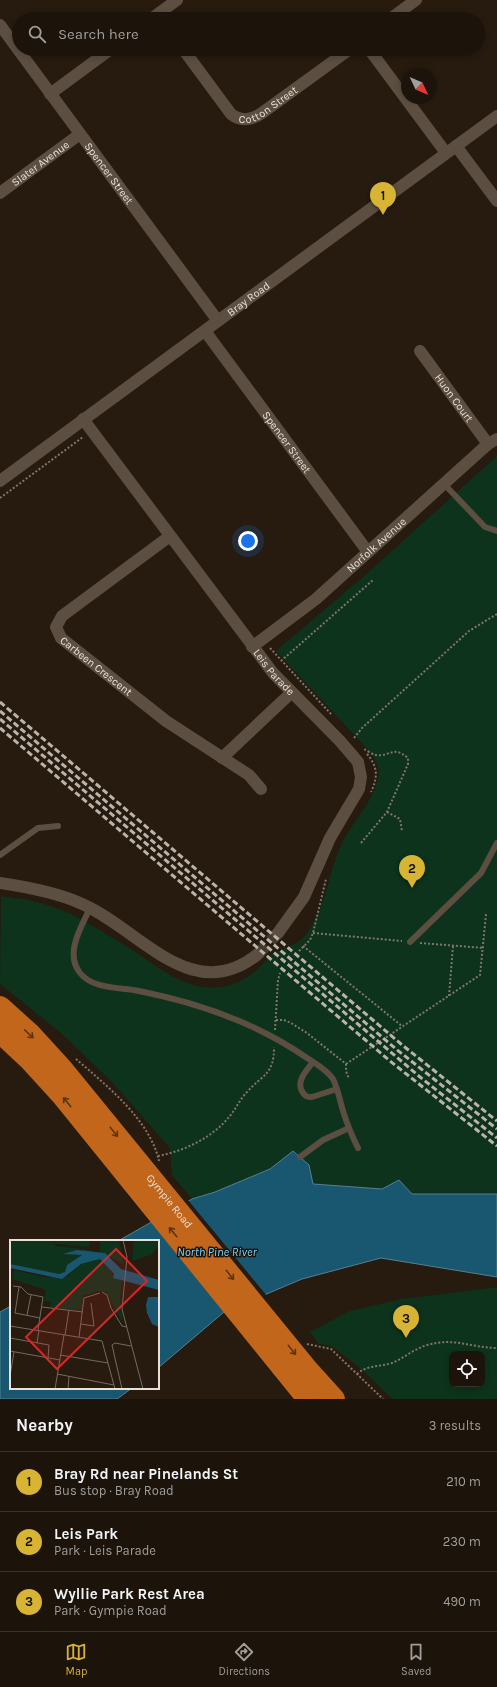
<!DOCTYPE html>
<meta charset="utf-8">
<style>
:root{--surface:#1c140a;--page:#251d13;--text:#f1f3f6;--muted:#a09e9c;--line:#3a332b;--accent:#d8b434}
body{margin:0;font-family:Karla,sans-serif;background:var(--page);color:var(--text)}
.controls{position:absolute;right:12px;bottom:12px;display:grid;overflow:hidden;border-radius:8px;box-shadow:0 2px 6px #0003}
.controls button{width:36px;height:36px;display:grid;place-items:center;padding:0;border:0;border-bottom:1px solid var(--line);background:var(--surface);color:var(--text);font:20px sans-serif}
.compass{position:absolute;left:401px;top:68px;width:36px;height:36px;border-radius:50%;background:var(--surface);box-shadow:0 2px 6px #0003;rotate:134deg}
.you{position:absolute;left:248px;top:541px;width:14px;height:14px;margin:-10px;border:3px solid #fff;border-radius:50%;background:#1a73e8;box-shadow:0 0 0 6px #1a73e833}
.badge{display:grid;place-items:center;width:26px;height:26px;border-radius:50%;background:var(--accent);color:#111;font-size:13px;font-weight:700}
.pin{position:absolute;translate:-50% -33px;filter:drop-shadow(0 1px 2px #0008)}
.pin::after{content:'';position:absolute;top:21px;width:14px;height:12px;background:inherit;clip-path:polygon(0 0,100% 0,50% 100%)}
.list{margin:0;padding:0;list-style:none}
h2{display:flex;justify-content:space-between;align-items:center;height:52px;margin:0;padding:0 16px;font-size:17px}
h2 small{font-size:13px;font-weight:400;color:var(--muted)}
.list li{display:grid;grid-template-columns:26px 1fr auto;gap:12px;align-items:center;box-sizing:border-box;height:60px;padding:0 16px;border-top:1px solid var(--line)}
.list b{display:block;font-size:15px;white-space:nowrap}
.list p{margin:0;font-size:13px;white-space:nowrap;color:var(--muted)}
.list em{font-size:13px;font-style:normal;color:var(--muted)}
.icon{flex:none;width:22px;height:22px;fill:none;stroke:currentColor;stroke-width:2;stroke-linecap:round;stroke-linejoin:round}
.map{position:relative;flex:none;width:497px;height:1399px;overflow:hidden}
.search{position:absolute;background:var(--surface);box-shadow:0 2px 6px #0003;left:12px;right:12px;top:12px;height:44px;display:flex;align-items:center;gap:10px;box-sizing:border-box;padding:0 14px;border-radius:22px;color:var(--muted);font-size:15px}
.sheet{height:232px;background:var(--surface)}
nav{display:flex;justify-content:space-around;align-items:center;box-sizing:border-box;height:56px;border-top:1px solid var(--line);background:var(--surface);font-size:11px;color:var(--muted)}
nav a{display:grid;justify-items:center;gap:2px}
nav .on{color:var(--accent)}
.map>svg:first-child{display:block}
</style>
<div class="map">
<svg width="497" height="1399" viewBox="0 0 497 1399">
<rect width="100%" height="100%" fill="#261b0e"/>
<path fill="#0d331c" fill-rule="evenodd" d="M497 456V1194H412L399 1181 382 1189 313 1184 309 1165 293 1151 270 1169 215 1192 192 1199 172 1175 170 1148 112 1082 61 1033 0 984 1 896C25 899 48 903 71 914 91 924 111 937 131 949 160 968 188 994 226 986 238 984 249 977 258 969 263 965 267 958 273 954 283 947 296 946 304 937 329 907 327 866 347 834 357 818 383 787 378 767 375 757 367 749 361 742L276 651 371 570Z
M491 1288H497V1399H394L388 1395 360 1368 332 1346 319 1344 310 1332 350 1311 402 1299ZM452 1354H482V1384H452Z"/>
<path fill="#195670" stroke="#578090" d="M293 1151 309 1165 313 1184 382 1189 399 1180 412 1194H497V1277L381 1258 302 1279 224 1312 158 1368V1241H118L192 1199 215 1192 270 1169Z
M11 1306V1388H132L117 1399H0V1312Z"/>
<path fill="#261b0e" d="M188 1200 267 1296 245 1306 168 1210Z"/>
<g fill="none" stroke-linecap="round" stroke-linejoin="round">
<path stroke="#43392c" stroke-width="12" stroke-dasharray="12 6" stroke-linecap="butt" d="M258 954 278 933"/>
<path stroke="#80766c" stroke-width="2" stroke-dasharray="2 2" stroke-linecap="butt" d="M0 498 83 437
M270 648 331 714
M281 661 373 580
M354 738 362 728 469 631 497 614
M367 754C378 767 378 777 371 792
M387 812 400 819 402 831
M361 843 387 812 408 764V758C393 745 390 757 376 755 372 754 367 751 364 749
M313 933 402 941
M420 943 484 948
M303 946 402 1026
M299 951 310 940 313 933 326 879
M449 996 453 946
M276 1020H284L291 1023 307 1033 346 1064V1071L349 1079
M275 1030 278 980 280 973
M76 1059C107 1086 150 1120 159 1161
M346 1064 480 975 486 914
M158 1156C184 1151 212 1138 229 1117 236 1109 240 1099 247 1092 263 1074 274 1075 274 1047
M307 1344 331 1349 383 1399
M357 1374C367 1365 379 1367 392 1363 404 1358 414 1349 427 1345 455 1337 471 1348 497 1348"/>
<path stroke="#5c4f41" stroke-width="6" d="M444 484 485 527 497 531
M0 855 38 828 58 826
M90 908C82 926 64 953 80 973 94 990 120 987 139 991 199 1003 257 1023 307 1058 316 1064 327 1070 333 1079 338 1089 340 1101 343 1111 347 1124 352 1136 358 1148
M410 942 481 873 497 843
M313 1062C306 1071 295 1082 303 1093 306 1097 308 1097 312 1097L337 1089
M300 1157 323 1140 349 1128"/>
<g stroke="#5c4f41" stroke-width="12">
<path d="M151 19 177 0"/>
<path d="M390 19 416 0"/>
<path id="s1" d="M0 25 218 321"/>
<path id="s2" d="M183 49 231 114C241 122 252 120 262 113L350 49"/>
<path d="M369 49 446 153"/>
<path d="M50 94 111 49"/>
<path d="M456 146 497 201"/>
<path id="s3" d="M0 193 80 134"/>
<path id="s4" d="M205 331 368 552"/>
<path id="s5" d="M420 351 488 444"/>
<path id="s6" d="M83 419 273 673 340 741 358 762 361 777 359 789 330 838 304 897 278 933"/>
<path id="s7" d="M0 481 497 116"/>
<path id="s8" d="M170 536 62 616 56 627 61 638 166 721 249 775 261 789"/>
<path id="s9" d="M252 647 316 599 488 444 497 439"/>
<path d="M222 758 291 693"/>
<path d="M0 883C27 887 55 892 80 903 139 928 192 1008 258 954"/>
</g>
<g stroke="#c2661b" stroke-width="22">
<path id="s10" d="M0 1007 30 1034 62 1069 306 1368 334 1399"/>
<path d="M0 1032 31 1061 62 1095 308 1399"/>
</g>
<path stroke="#bbb2a9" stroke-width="3" stroke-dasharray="6 3" stroke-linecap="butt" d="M0 702 401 1044 497 1121
M0 711 396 1049 497 1129
M0 719 420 1077 497 1138
M0 728 390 1061 497 1146"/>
</g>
<defs><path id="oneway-shaft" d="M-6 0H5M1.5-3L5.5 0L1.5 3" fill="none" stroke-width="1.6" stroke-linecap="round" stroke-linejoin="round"/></defs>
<g stroke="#5e340e">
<use href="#oneway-shaft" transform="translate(29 1034) rotate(44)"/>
<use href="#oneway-shaft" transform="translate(67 1102) rotate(-129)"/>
<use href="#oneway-shaft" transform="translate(114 1132) rotate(51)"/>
<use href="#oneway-shaft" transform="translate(173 1232) rotate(-129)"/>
<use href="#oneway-shaft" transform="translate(230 1275) rotate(51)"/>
<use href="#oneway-shaft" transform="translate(292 1350) rotate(51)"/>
</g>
<g text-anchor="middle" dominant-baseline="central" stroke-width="3" stroke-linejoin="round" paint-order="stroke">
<g font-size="11" fill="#e9e1d9" stroke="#1c1206">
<text stroke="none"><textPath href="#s2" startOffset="123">Cotton Street</textPath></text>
<text stroke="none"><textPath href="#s3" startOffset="50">Slater Avenue</textPath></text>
<text stroke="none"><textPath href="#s1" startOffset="184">Spencer Street</textPath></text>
<text stroke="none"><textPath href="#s7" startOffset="308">Bray Road</textPath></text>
<text stroke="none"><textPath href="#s5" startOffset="58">Huon Court</textPath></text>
<text stroke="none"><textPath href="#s4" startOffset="138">Spencer Street</textPath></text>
<text stroke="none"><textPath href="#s9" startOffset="161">Norfolk Avenue</textPath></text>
<text stroke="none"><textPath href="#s8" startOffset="204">Carbeen Crescent</textPath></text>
<text stroke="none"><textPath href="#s6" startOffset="317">Leis Parade</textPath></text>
<text stroke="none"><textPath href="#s10" startOffset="258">Gympie Road</textPath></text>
</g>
<g font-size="12" font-style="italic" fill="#81d4fc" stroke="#1c1206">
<text x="217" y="1252">North Pine River</text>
</g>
</g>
<g transform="translate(10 1240)">
<rect width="149" height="149" fill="#261b0e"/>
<path d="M0 0H43L46 6 80 10V12L67 10 54 14 72 15 59 24 55 32 49 34 37 33 0 24ZM45 0H80L79 7 45 4ZM90 0H109L114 25 90 11ZM124 0H149V6L141 15 122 21ZM90 19 106 38 112 41 110 60 113 83 96 52 88 51 73 56 72 70 44 68 40 67 41 62 34 61 36 50 2 39 4 30 34 37 58 36 71 24Z" fill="#0d331c"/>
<path d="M67 10 95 13 111 29 149 40V50L103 38 104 34 90 19 71 24 52 39 0 28V24L49 34 55 32 57 25 72 15 53 14ZM138 57H149V87L142 84 137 73 136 65Z" fill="#195670"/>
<path fill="none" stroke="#746a5f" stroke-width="1" d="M113 0 117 17 112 69 133 149M3 46 11 47 18 54 33 57 28 90M9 47 5 73 30 78M92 52 97 55 101 68 112 86 117 87M32 67 73 72M17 75 21 55M71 84 84 86 81 63M0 86 92 101 105 149M55 95 59 70M69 97 74 58 90 53M0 98 39 105 38 118M27 103 29 90M0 111 50 120M50 115 98 123M47 134 104 145M0 136 4 112M45 149 54 95M58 149 59 136M112 149 102 105 105 103 121 106"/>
<path fill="#d62828" fill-opacity="0.15" stroke="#d62828" stroke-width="2" d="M106 9 137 41 47 129 16 97Z"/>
<rect width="149" height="149" fill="none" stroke="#e9e1d9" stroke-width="2"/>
</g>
</svg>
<div class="controls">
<button><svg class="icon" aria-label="locate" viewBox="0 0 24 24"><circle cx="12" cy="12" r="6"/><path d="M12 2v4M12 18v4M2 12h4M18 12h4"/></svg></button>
</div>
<svg class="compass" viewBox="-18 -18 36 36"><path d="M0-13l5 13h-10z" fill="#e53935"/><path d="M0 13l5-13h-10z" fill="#a09e9c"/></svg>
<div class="you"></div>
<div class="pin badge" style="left:383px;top:215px">1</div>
<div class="pin badge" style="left:412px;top:888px">2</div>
<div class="pin badge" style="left:406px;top:1338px">3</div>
<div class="search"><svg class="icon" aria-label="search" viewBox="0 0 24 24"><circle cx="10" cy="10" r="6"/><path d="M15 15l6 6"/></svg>Search here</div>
</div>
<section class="sheet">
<h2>Nearby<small>3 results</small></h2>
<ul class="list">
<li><span class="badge">1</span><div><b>Bray Rd near Pinelands St</b><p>Bus stop · Bray Road</p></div><em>210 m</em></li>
<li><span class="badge">2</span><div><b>Leis Park</b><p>Park · Leis Parade</p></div><em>230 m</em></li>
<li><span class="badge">3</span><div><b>Wyllie Park Rest Area</b><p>Park · Gympie Road</p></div><em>490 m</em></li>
</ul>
</section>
<nav>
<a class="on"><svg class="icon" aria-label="map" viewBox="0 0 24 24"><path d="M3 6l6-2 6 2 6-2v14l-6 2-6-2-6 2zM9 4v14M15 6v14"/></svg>Map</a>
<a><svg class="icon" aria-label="directions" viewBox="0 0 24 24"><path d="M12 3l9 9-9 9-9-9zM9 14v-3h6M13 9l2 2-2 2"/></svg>Directions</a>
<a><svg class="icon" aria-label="saved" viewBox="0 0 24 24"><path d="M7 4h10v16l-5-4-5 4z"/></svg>Saved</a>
</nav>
